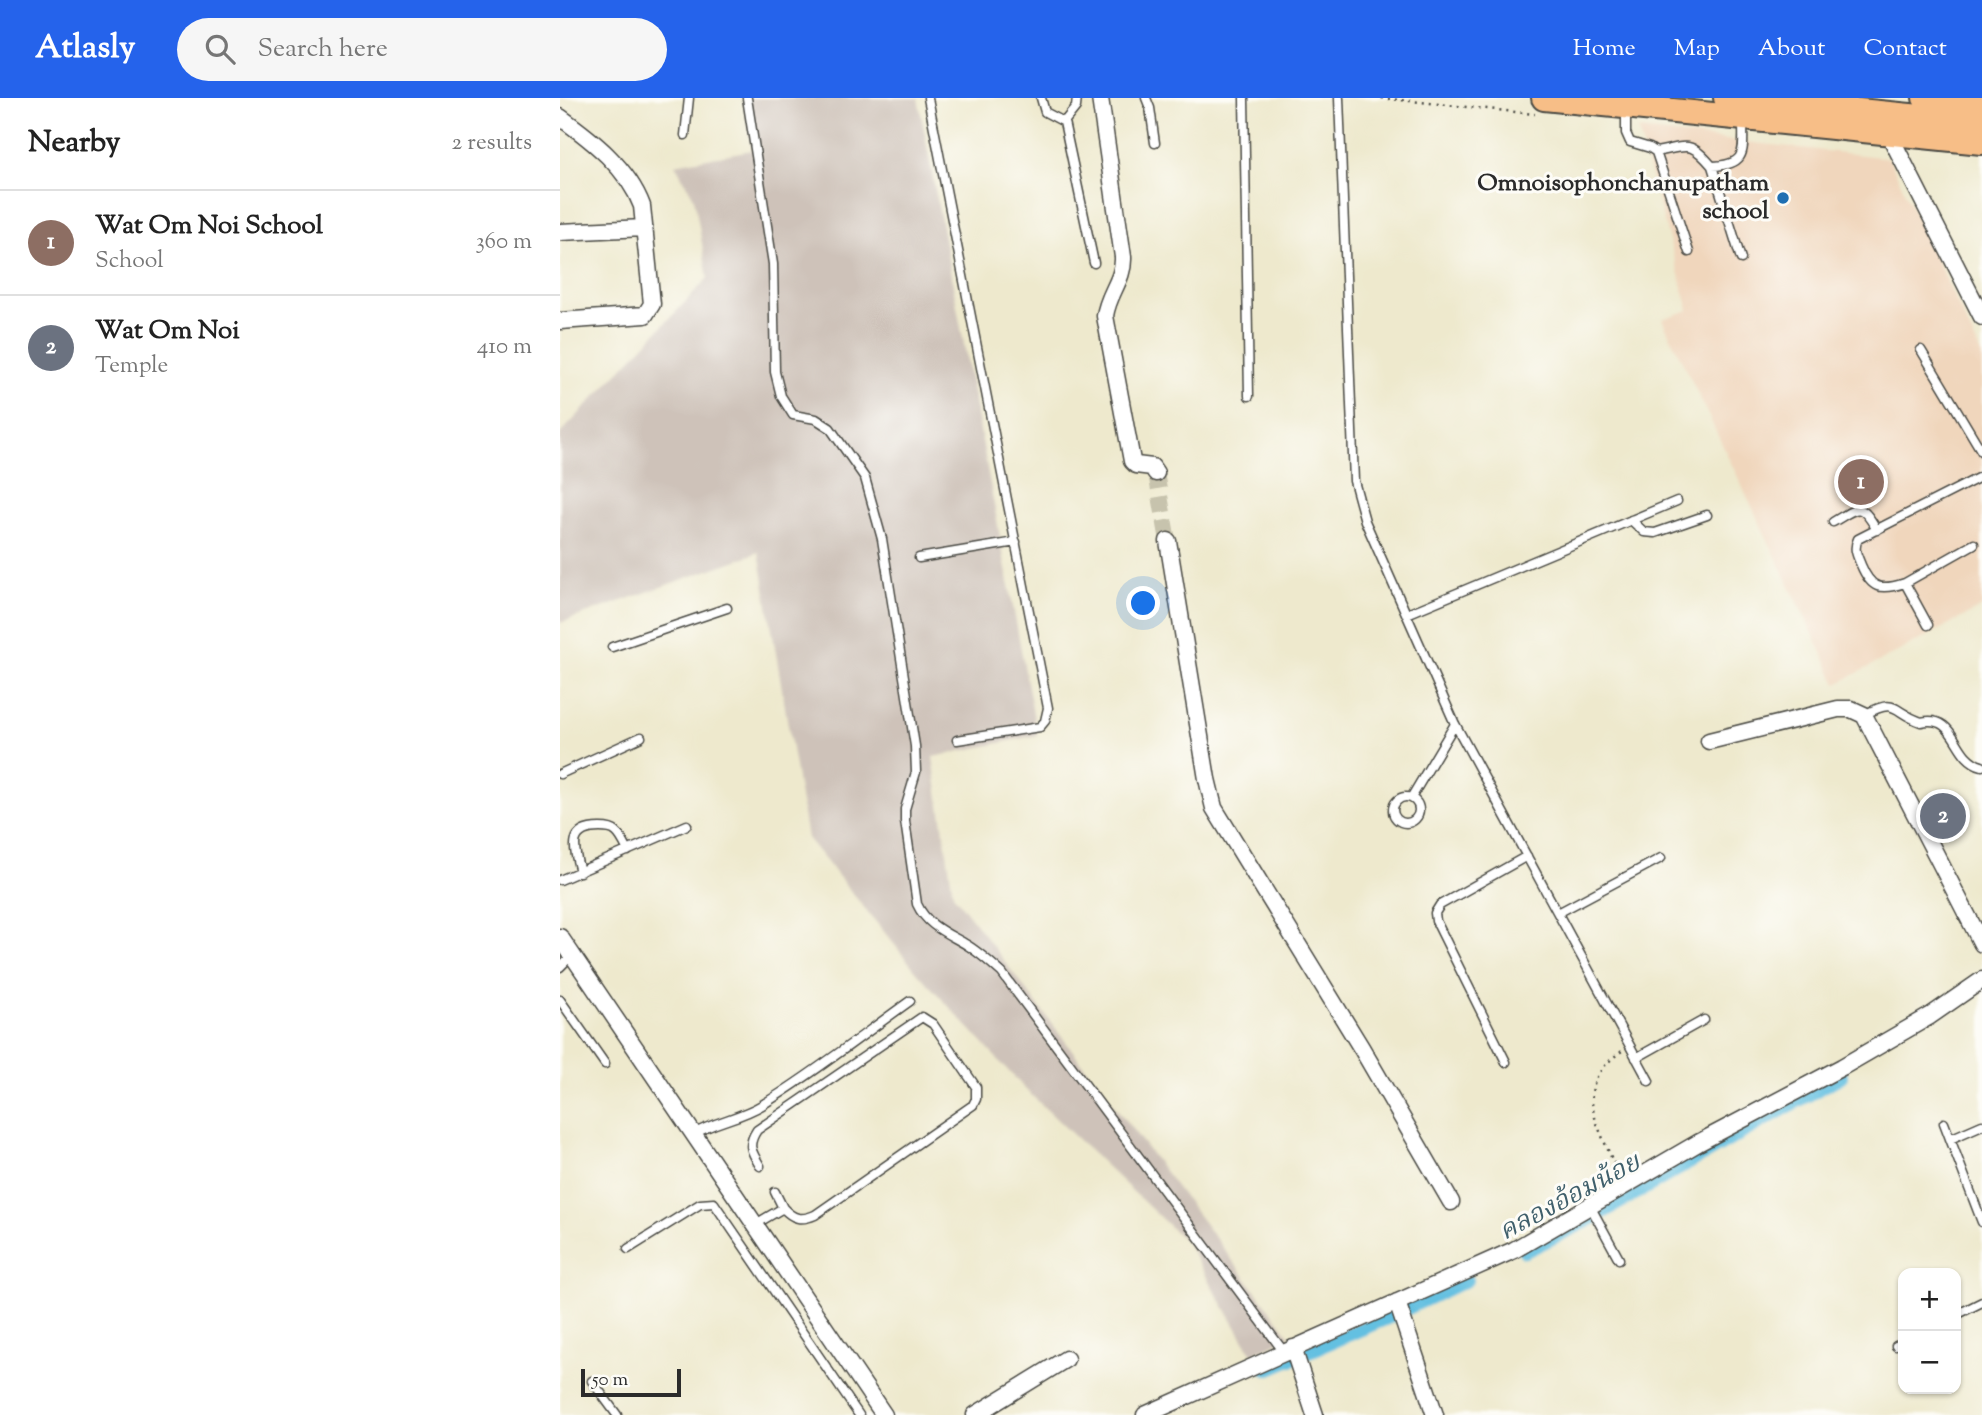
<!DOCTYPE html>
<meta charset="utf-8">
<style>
:root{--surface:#fff;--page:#f6f6f6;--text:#222;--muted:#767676;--line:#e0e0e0;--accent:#2563eb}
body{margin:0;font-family:"Sorts Mill Goudy","Noto Serif Thai",serif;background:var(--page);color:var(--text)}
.controls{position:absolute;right:21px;bottom:21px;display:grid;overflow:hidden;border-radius:14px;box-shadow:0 2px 5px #0004}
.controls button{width:63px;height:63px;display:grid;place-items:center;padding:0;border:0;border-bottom:2px solid var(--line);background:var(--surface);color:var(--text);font:35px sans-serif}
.scale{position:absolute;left:21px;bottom:18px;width:100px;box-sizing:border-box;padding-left:7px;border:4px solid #2b2b2b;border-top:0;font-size:19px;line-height:24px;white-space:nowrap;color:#2b2b2b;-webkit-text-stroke:5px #fdfcf7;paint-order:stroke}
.you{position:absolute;left:584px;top:506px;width:24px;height:24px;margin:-18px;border:5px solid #fff;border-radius:50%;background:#1a73e8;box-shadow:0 0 0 10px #1a73e833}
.badge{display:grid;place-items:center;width:46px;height:46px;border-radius:50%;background:var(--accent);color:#fff;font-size:23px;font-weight:700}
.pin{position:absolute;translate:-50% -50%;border:4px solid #fff;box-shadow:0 2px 7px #0006}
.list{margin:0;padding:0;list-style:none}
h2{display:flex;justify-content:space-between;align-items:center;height:91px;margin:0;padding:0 28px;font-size:30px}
h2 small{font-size:23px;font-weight:400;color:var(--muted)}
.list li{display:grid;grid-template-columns:46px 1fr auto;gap:21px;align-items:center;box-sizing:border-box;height:105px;padding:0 28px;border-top:2px solid var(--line)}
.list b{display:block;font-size:26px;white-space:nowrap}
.list p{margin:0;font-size:23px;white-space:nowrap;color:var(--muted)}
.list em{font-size:23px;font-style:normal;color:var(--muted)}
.icon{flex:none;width:38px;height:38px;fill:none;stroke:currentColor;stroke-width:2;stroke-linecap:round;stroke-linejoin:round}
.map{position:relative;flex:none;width:1422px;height:1317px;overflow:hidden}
header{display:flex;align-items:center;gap:42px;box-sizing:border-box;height:98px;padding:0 35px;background:var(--accent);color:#fff}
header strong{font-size:33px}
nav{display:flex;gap:38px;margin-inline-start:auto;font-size:24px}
.search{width:490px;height:63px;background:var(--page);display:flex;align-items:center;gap:18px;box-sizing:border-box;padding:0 24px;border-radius:38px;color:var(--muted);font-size:26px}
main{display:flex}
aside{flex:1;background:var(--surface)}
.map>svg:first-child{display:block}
</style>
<header>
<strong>Atlasly</strong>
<div class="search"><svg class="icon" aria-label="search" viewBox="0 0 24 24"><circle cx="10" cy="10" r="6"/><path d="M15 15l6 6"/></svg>Search here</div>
<nav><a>Home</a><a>Map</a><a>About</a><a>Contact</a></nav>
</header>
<main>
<aside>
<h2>Nearby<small>2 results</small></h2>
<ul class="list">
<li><span class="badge" style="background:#8d6e63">1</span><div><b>Wat Om Noi School</b><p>School</p></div><em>360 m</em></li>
<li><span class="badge" style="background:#6b7280">2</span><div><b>Wat Om Noi</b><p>Temple</p></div><em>410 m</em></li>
</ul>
</aside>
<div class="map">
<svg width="1422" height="1317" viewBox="0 0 1422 1317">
<rect width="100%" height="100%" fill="#fdfcf7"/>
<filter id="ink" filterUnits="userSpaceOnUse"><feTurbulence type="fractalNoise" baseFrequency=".0143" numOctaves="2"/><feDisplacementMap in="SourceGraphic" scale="14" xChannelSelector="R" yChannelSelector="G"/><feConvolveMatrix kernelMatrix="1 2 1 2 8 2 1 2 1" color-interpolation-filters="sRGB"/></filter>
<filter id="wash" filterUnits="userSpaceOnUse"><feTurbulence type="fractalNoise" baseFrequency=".00686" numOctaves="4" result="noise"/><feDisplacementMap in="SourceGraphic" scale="28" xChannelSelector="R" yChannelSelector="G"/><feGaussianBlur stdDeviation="1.57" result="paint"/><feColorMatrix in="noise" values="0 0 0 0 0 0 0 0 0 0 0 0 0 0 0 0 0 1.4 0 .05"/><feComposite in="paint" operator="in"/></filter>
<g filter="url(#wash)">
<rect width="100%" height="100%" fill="#eee9cd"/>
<path fill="#f0d6bc" d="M1078 32 1329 60 1422 258V509L1277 586 1102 221 1129 212Z"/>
<path fill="#cec2b9" d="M183 0H358L477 637 373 659 393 796 730 1238 692 1256 626 1144 466 992 357 874 247 740 199 454 0 525V336L148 180 134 100 115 66 192 52Z"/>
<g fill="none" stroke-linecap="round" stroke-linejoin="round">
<path stroke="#63c0e1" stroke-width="14" d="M965 1153 1029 1122 1281 978
M707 1271 827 1220 906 1182"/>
</g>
</g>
<g filter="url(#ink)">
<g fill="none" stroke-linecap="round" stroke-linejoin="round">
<path stroke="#c7c3ad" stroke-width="16" stroke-dasharray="16 8" stroke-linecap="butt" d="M596 375 608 443"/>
<defs>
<path id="lane" d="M187 0 213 166 215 274 221 298 233 317 256 321 270 330 305 380 322 441 355 648 356 674 345 711V723L357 806C367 828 387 835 407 847 420 855 431 865 442 875L724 1254
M368 0 488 610 485 623 480 629 397 642
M481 0 485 14 504 24 534 165
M586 0 590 10 595 45
M684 0 689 298
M779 0 794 383 805 423 895 626 1089 983
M1066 11V35L1070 44 1090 50 1096 54 1129 154
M504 24 516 9 517 0
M125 37 129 0
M1096 54C1128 48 1130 42 1152 68 1188 67 1183 53 1183 23
M1152 68 1181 161
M1361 252 1422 354
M1071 422 1084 434 1095 435 1147 417
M1273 424C1299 409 1300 403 1317 432
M359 460 456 444
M1345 485C1320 493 1311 491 1301 467 1297 457 1293 451 1298 441L1422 378
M847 516 1117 403
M1368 527 1345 485 1414 446
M52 549 167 510
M1304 617C1338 599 1331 613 1361 624 1398 616 1392 660 1422 668
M0 676 81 639
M833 712a13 13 0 1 1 26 0a13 13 0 1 1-26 0Z
M851 700 895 626
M20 774C14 751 7 730 40 730 45 730 52 730 56 734 61 738 65 747 68 753
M0 782 127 727
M998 815 1101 760
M0 869 12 857
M0 902 45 966
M1076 960 1144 922
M946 964 876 823 875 815 880 807 967 758
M1384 1025 1422 1124
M132 1037C154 1023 179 1021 202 1007 253 976 301 938 350 903
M1390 1041 1422 1027
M215 1094 223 1110
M1030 1108 1059 1161
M194 1127 223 1110C233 1121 241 1123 255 1117L413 1007 416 1001V989L373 926 362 919 197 1032C187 1047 191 1053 200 1068
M68 1151 140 1106 154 1105 299 1317
M1396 1217 1422 1204
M1336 1248 1343 1245
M32 1283 57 1317"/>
<path id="street" d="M540 0 563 159C564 182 548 195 545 218L572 363 576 367 592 369 596 375
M0 19C32 42 68 70 82 108L92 206 85 217 0 223
M1328 34 1422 219
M0 134 84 130
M608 443 647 681 654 710 802 951 891 1104
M1149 643 1278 611H1291L1304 617 1422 846
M0 839 324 1317
M837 1204 875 1317
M733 1250 755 1317
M415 1317 506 1261
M585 1317 954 1152 1138 1045 1282 969 1370 918 1422 882"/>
<path id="primary" d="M984 0 1422 44
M1166 0 1422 25
M1365 0 1422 6"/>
</defs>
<use href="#lane" stroke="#484843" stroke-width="11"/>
<use href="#street" stroke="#484843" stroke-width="19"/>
<use href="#primary" stroke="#484843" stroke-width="28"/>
<path stroke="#484843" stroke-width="2.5" stroke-dasharray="2 5" stroke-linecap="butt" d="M821 0 975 16
M1054 1066C1035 1020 1012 988 1062 953"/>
<use href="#lane" stroke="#fff" stroke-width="8"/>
<use href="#street" stroke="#fff" stroke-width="16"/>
<use href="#primary" stroke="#f7be87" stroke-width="24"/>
</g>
</g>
<circle fill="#1f6fb2" stroke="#fdfcf7" stroke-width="2.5" cx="1223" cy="100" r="7"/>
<g text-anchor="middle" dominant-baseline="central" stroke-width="6" stroke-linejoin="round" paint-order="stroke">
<g font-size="24" font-weight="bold" fill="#2b2b2b" stroke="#fdfcf7" text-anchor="end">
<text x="1209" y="86">Omnoisophonchanupatham<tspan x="1209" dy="28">school</tspan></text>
</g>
<g font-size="26" font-style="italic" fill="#3f5f6b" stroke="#fdfcf7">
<text transform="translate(1010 1100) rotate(-28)">คลองอ้อมน้อย</text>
</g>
</g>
</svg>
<div class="controls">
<button>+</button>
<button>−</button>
</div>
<div class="scale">50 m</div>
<div class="you"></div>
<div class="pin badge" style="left:1301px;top:384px;background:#8d6e63">1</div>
<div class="pin badge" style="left:1383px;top:718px;background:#6b7280">2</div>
</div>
</main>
